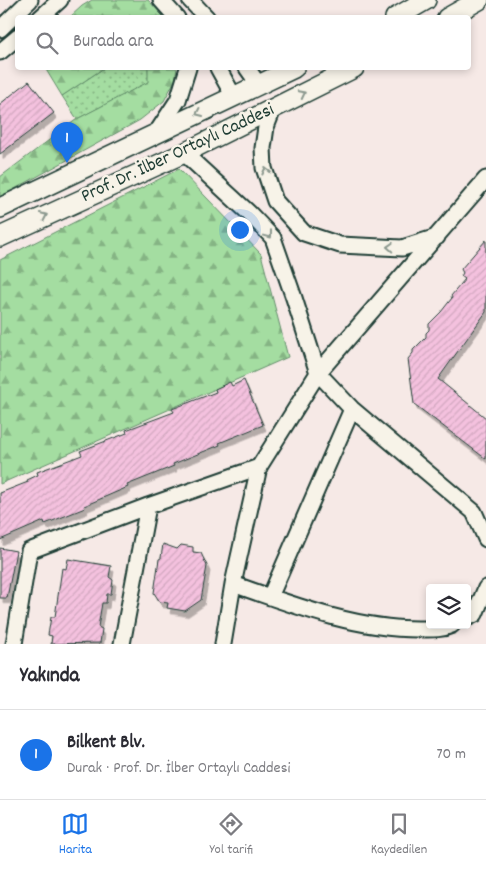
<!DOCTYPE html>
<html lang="tr">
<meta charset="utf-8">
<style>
:root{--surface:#fff;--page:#f2f2f3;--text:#2b2b33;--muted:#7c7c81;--line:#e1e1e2;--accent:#1a73e8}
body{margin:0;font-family:Dekko,sans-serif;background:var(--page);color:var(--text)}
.controls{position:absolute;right:15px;bottom:15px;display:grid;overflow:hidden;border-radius:5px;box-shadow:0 2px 8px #0003}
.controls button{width:45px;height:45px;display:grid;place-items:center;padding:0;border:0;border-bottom:1px solid var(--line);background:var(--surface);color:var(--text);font:25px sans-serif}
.you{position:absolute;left:239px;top:229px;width:18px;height:18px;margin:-12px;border:4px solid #fff;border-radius:50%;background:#1a73e8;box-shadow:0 0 0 8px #1a73e833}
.badge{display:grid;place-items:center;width:32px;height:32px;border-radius:50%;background:var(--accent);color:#fff;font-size:16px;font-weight:700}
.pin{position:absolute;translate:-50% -41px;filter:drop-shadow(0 1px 2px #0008)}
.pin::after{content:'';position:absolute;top:26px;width:18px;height:15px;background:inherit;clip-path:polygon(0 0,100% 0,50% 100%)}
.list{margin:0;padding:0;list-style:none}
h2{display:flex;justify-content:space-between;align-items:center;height:65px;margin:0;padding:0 20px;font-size:21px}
h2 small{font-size:16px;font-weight:400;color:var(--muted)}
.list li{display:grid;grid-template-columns:32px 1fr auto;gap:15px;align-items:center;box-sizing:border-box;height:90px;padding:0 20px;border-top:1px solid var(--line)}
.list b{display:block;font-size:19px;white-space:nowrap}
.list p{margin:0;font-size:16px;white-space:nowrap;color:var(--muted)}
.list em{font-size:16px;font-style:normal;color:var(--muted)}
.icon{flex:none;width:28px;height:28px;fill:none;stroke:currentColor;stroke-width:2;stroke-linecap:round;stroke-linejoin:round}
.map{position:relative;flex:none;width:486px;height:644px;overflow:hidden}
.search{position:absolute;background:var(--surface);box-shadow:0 2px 8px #0003;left:15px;right:15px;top:15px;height:55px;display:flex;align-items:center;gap:12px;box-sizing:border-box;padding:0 18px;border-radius:5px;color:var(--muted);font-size:19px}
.sheet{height:155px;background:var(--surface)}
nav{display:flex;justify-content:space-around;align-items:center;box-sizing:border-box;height:70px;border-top:1px solid var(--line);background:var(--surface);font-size:14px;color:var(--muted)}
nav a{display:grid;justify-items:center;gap:2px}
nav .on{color:var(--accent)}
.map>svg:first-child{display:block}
</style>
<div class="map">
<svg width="486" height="644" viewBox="0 0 486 644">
<defs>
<pattern id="grass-dots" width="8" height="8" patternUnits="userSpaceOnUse" patternTransform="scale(1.25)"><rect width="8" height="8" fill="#a4dda1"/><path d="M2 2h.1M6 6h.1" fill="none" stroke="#85b484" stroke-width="1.8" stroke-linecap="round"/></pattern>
<pattern id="forest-firs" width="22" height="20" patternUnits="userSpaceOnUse" patternTransform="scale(1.25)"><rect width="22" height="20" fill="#a4dda1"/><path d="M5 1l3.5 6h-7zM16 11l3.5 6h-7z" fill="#85b484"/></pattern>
<pattern id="building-hatch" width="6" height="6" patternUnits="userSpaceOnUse" patternTransform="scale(1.25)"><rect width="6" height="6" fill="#f4c1de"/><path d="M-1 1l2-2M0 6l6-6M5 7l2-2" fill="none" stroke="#d1a7bf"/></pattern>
<filter id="shadow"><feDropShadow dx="3" dy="5.5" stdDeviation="0" flood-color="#0004"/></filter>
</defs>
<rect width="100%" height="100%" fill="#f6e9e6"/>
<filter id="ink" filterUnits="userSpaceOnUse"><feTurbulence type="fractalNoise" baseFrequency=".02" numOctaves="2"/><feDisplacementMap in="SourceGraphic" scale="10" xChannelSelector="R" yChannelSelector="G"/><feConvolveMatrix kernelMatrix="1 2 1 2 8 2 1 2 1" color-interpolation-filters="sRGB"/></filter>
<g filter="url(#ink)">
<path fill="url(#grass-dots)" stroke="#628d6a" d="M104 68H148L149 82 77 119 62 96Z"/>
<path fill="url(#forest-firs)" stroke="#628d6a" d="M92 0H148L164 17H70L82 6Z
M45 68H104L62 96Z
M148 68H177L175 80 164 101 140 120 0 197V177L77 119 148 82Z
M179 169 261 254 288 357 0 484V260Z"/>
<path fill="url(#building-hatch)" stroke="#1f3d34" filter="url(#shadow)" d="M29 81 54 113 0 154V104Z
M486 240V312L438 379 486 418V459L414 404 408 359 413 353V350L426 337V333L429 330V324L441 312 452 298 451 296 465 279 461 276 463 273 461 269Z
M244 380 263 425 219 443 220 445 173 464 174 466 127 485 128 487 84 506 85 508 45 524 44 521 0 540V493L28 482 27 480 38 475 37 472 82 455 80 451 127 433 126 430 174 412 172 409 216 392 215 389 230 382 232 386Z
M163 544 177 549 181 545 193 547V552L201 553 207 566 201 600 185 611 167 608 168 603 160 602 154 593 159 559 161 558Z
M0 548 16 551 7 598H0Z
M68 559 111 566 109 577 113 580 111 594H107L106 603H102L98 627 102 629 100 643 51 644 52 636 48 635 51 617H55L62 568 66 569Z"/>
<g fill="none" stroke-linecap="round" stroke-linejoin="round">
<defs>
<path id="minor" d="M161 0 177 18
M190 0 207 18
M40 18 60 0
M0 29 30 0
M0 52 18 37
M218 68 234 97
M247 68 259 85
M273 109 266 127 263 148 264 168 275 201 304 233 340 245 402 248 437 237
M157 132 178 100 188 68
M184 153 249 213 273 238 294 298 318 373 352 409 474 512 486 539
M233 584C293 605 355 629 418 629 430 629 441 630 452 625
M270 597 352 409
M467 618 475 614 486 588
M14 644 29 551 148 506 259 467
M122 644 148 506
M223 644 233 584 259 467 318 373 486 179"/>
<path id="tertiary" d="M395 18 426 0
M447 18 479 0
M0 208 294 68
M0 237 184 153 354 68"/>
</defs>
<use href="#minor" stroke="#1f3d34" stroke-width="19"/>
<use href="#tertiary" stroke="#1f3d34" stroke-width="22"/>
<use href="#minor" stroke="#f7f3e8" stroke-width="15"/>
<use href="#tertiary" stroke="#f7f3e8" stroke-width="19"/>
</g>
<defs><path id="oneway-chevron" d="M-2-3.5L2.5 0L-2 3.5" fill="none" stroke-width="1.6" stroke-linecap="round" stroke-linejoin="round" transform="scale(1.25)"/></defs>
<g stroke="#8b988e">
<use href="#oneway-chevron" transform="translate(302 94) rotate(-27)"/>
<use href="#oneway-chevron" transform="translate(199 113) rotate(155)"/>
<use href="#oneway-chevron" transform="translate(266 171) rotate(-104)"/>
<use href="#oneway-chevron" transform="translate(44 216) rotate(-25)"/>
<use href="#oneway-chevron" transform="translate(269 235) rotate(53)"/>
<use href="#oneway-chevron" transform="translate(390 247) rotate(-177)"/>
</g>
</g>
<g text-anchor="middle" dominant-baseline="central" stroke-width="5" stroke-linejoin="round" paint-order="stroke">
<g font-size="19" fill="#1f3d34" stroke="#f7f3e8">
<text transform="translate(178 154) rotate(-25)">Prof. Dr. İlber Ortaylı Caddesi</text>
</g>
</g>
</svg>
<div class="controls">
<button><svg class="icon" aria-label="layers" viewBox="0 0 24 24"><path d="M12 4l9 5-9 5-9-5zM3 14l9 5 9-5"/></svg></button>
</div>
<div class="you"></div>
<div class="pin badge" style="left:67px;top:163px">1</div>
<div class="search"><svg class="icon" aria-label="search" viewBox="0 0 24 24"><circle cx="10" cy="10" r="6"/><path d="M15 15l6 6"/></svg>Burada ara</div>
</div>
<section class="sheet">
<h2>Yakında<small></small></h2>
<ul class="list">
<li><span class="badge">1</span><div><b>Bilkent Blv.</b><p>Durak · Prof. Dr. İlber Ortaylı Caddesi</p></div><em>70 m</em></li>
</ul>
</section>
<nav>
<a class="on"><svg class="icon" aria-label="map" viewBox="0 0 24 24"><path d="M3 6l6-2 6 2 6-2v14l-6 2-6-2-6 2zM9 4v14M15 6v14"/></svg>Harita</a>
<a><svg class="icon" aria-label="directions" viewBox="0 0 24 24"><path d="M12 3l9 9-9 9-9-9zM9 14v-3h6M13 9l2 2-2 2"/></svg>Yol tarifi</a>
<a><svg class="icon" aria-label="saved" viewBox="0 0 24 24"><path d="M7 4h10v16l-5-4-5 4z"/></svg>Kaydedilen</a>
</nav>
